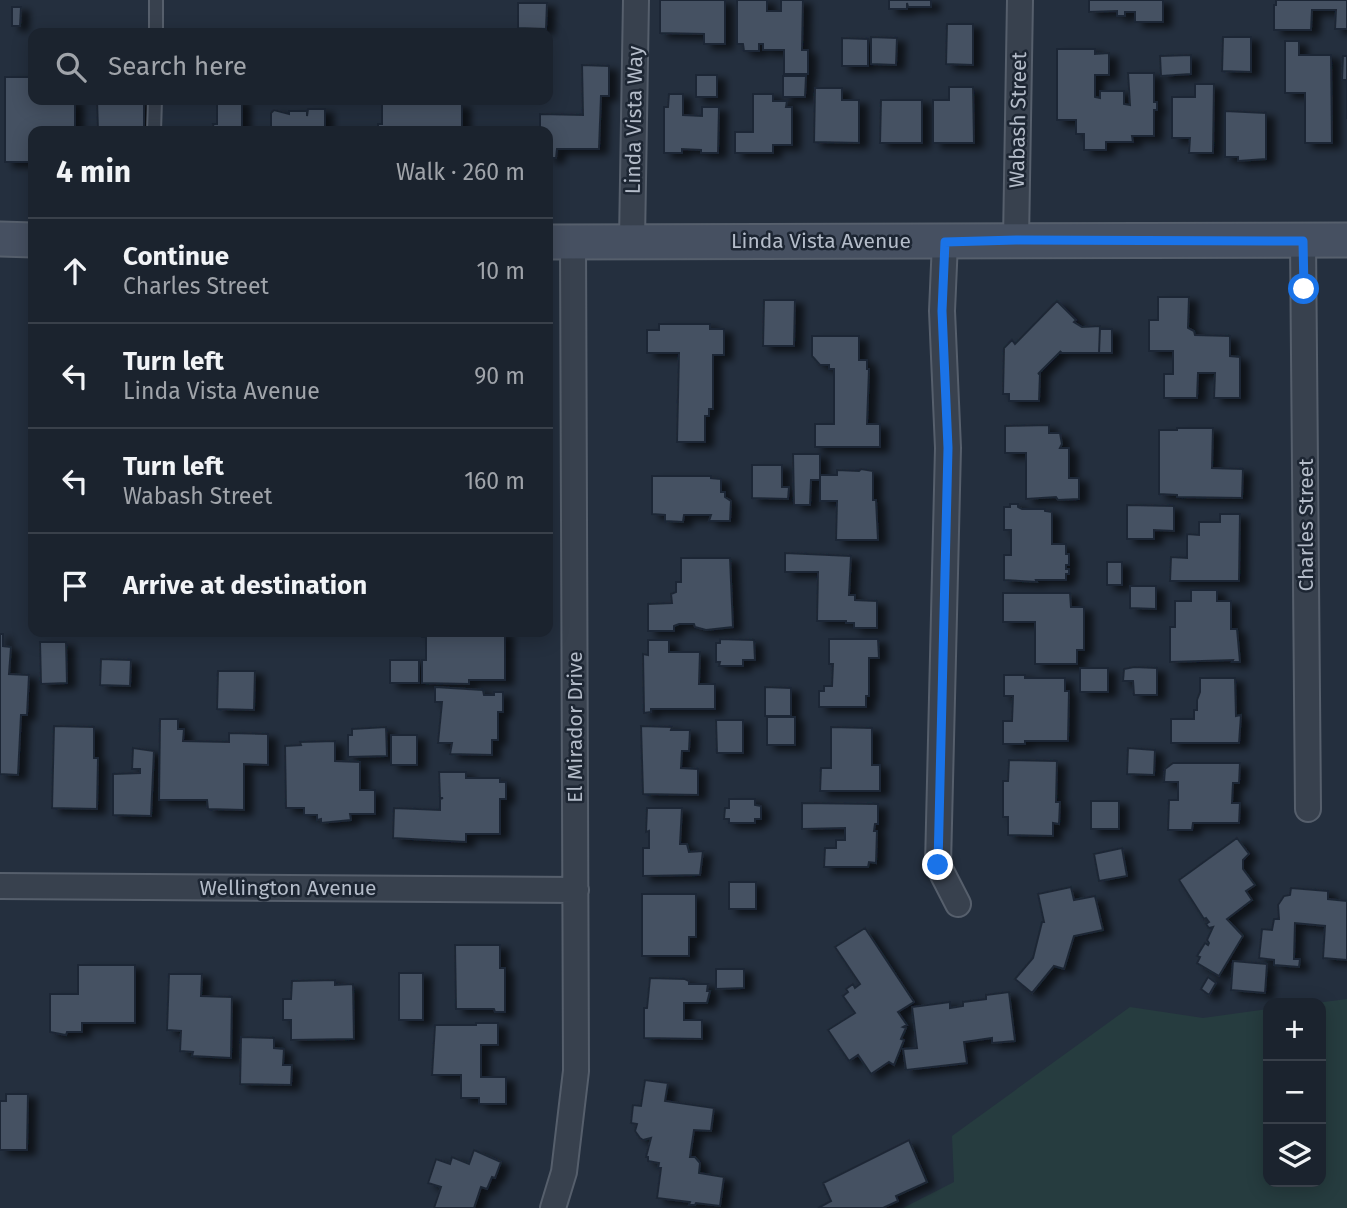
<!DOCTYPE html>
<meta charset="utf-8">
<style>
:root{--surface:#1b232e;--page:#242b36;--text:#f1f3f6;--muted:#a0a4aa;--line:#39404a}
body{margin:0;font-family:"Fira Sans",sans-serif;background:var(--page);color:var(--text)}
.controls{position:absolute;right:21px;bottom:21px;display:grid;overflow:hidden;border-radius:14px;box-shadow:0 4px 18px #0003}
.controls button{width:63px;height:63px;display:grid;place-items:center;padding:0;border:0;border-bottom:2px solid var(--line);background:var(--surface);color:var(--text);font:35px sans-serif}
.stop{position:absolute;width:21px;height:21px;margin:-16px;border:5px solid #1a73e8;border-radius:50%;background:#fff}
.stop.end{background:#1a73e8;border-color:#fff;box-shadow:0 2px 7px #0008}
.list{margin:0;padding:0;list-style:none}
h2{display:flex;justify-content:space-between;align-items:center;height:91px;margin:0;padding:0 28px;font-size:30px}
h2 small{font-size:23px;font-weight:400;color:var(--muted)}
.list li{display:grid;grid-template-columns:46px 1fr auto;gap:21px;align-items:center;box-sizing:border-box;height:105px;padding:0 28px;border-top:2px solid var(--line)}
.list b{display:block;font-size:26px;white-space:nowrap}
.list p{margin:0;font-size:23px;white-space:nowrap;color:var(--muted)}
.list em{font-size:23px;font-style:normal;color:var(--muted)}
.icon{flex:none;width:38px;height:38px;fill:none;stroke:currentColor;stroke-width:2;stroke-linecap:round;stroke-linejoin:round}
.map{position:relative;flex:none;width:1347px;height:1208px;overflow:hidden}
.search{position:absolute;background:var(--surface);box-shadow:0 4px 18px #0003;left:28px;top:28px;width:525px;height:77px;display:flex;align-items:center;gap:18px;box-sizing:border-box;padding:0 24px;border-radius:14px;color:var(--muted);font-size:26px}
.panel{position:absolute;background:var(--surface);box-shadow:0 4px 18px #0003;left:28px;top:126px;width:525px;height:511px;border-radius:14px}
.map>svg:first-child{display:block}
</style>
<div class="map">
<svg width="1347" height="1208" viewBox="0 0 1347 1208">
<defs>
<filter id="shadow"><feDropShadow dx="8" dy="4.5" stdDeviation="3.5" flood-color="#0009"/></filter>
</defs>
<rect width="100%" height="100%" fill="#242f3e"/>
<path fill="#263c3f" d="M1347 999V1208H903L954 1182 952 1136 1130 1007 1203 1018 1268 1009V1182H1321V1003H1316Z"/>
<path fill="#455162" stroke="#1f2835" stroke-width="2" filter="url(#shadow)" d="M660 0H725V44H704V34L660 33Z
M737 0H767V11H781V0H803L802 50H808V74H784V50H763V44H759V51H744L743 44H737Z
M889 0H931V7H908L907 3V9H889Z
M1089 0H1163V22H1135V12H1125V16H1117V11L1089 12Z
M1276 0H1347V29H1335L1336 10H1312L1311 30H1274V5H1276Z
M518 3H547L546 29 518 28Z
M12 7H21L20 26H12Z
M947 24H973V65L946 64Z
M871 37 897 38 896 65 871 64Z
M1223 37H1251V72L1222 71Z
M842 38 868 39V66H842Z
M1285 41H1299V55H1331L1332 143H1305V93H1285Z
M1057 49H1095V54L1109 53V75H1095V97L1100 98V91H1124V104L1130 105 1128 73H1154V102H1157V110H1154V136H1132L1133 142H1106V150H1084V134H1076V120H1057Z
M1191 55V74L1161 76 1160 56Z
M1343 56H1347V119V80H1342Z
M582 65 609 66V96H601L599 149H557L556 158H548V131H540V114L583 115Z
M696 75H717V97H696Z
M783 76H806L805 97H783Z
M5 77H33V100H75V131H33V162H5Z
M1195 84H1214L1213 153H1189L1190 138H1172V97H1195Z
M949 87H973L974 143H933V100H949Z
M815 88H842V100H859V143L814 142Z
M669 94H683V115L702 116V107H719L718 153H701V150L682 149V153H664V107H668Z
M753 94H773V101H787L786 107H792V145H773V153H735V132H753Z
M97 100H144V131H98Z
M217 100H242V131H214L213 124H217Z
M382 100H424V103L462 104V131H378V124H382Z
M881 100H922V143H880Z
M308 109H325V131H271V113L274 110 289 114V111H307V116Z
M1225 111 1266 113V159L1238 161V157H1225Z
M1158 297H1189L1188 328 1194 331 1195 335 1230 336V356L1240 357V398H1214L1215 373H1198L1197 398H1164V374H1173V351H1149V320H1158Z
M764 300H795L794 346H763Z
M1057 301 1076 320 1074 322 1082 327 1100 326 1099 353H1060L1061 351 1038 374 1040 373 1039 401H1009V394H1003L1004 348 1012 340 1015 344Z
M659 324H710V329H724V355H713V409H709V416H705V442H677L679 353H647V330H659Z
M1100 329H1112V353H1099Z
M812 336H859V360H867V369H869L867 424H880V447H815V424H834V369H829V365H820L812 356Z
M1049 425V433H1060L1062 444 1060 448H1069V478H1079V499L1058 500 1056 497 1026 499V453H1005V426Z
M1177 428H1213L1212 468 1243 469 1242 498 1177 497V495L1159 494V430H1177Z
M793 454H820V480H811L810 505H794Z
M752 465H782V487H789L788 499 752 498Z
M861 469 873 471V500H876L878 540H836L837 501H820V475H837V470L859 471Z
M652 476H711V478L721 479V492H725V497L731 501 730 521H709L711 515H684L683 522 665 521V515L652 514Z
M1010 504H1018V507L1022 509H1045V511L1052 512V544H1066V554H1069V565H1066V569H1069V574H1066V580H1036L1037 582 1004 580V555H1011V530H1004V507H1010Z
M1127 505 1174 506V531L1154 530V539H1127Z
M1220 514H1240L1239 581H1170L1171 557 1187 558V534L1199 535V522H1220Z
M785 553 851 556 849 595H855V600L877 601V628H854V623H846V621H817L818 572H785Z
M681 558H730L733 627 706 630 695 627 694 624H679L674 626V631H648V604L672 603 671 594 676 592V582H681Z
M1107 562H1122V585H1107Z
M1130 586H1156V609L1130 608Z
M1191 590H1217V601H1231V629H1237L1240 662H1232L1233 660 1170 662V627H1175V601H1191Z
M1003 593H1070L1071 607H1084V650H1077V664H1035V622H1003Z
M422 632H505V680H469V684L422 683V660H426V637H422Z
M0 634H3V646L11 647 9 674 29 675 27 715H21L18 775 0 774Z
M720 639 754 640 755 660H743V666H719L720 662H716V643H720Z
M829 639H878L879 658H869V696H866V707H819V691H824V686H832L833 664H829Z
M648 640H669V652H700L699 684H715V709H651V712L644 713 643 654 648 655Z
M40 642H66L67 683 41 684Z
M101 659 131 660 130 686 100 685Z
M390 660H419V683H390Z
M1134 667 1157 668V695H1134L1133 681H1123L1124 669Z
M1080 668H1108V692H1080Z
M218 671H255L254 710 217 709Z
M1004 675H1025V678H1065V691H1069L1068 741H1025V744H1003V721H1012L1013 696H1004Z
M1200 678H1235L1236 716 1241 715 1239 743H1171V719H1194V710H1197V700L1200 692Z
M435 687 483 690 484 695H494V692H503V712H498V740H492V755L450 754 452 743H438L442 702H435Z
M765 687 791 688V716H765Z
M767 717H795V745H767Z
M160 719H178V729H184L183 741 229 742V733L268 734V765L244 764V810L208 809 207 800H159Z
M716 720H743V753H717Z
M54 726 94 727V758H98L97 809 52 808Z
M641 726 672 727 671 730H690L689 751H682L681 768 698 769V795L643 794Z
M386 727 387 756 348 757V735H352V729Z
M831 727 872 728V765H880V791H820L821 768H831Z
M391 735H417V765H391Z
M335 741V761L360 762V790H375V814H350L351 820 321 823V819L317 820V815H304V808H286L285 746 301 745 300 742Z
M133 748 154 751 151 816 113 815V774L140 773V769H132Z
M1128 748 1155 750 1154 775 1127 774Z
M1009 760 1057 761 1056 802H1060L1059 824 1053 823V836L1008 835V817H1003V781H1008Z
M1173 763H1240L1239 783H1233L1232 803H1240L1239 823H1193L1192 830H1168L1169 800H1178V782H1164L1165 769Z
M439 772H466V778H500V782H506V799H500V834H466V842L393 838 394 808 440 810V799L443 798H440Z
M729 799H755V805L761 806V819H755V823H729V819H724L725 808H729Z
M1091 801H1119V829H1091Z
M802 803 878 804V824H875L874 831H877L876 863 869 862 868 867H824L825 848H836V840H845V828L802 829Z
M647 808H682L680 844H687L689 852 703 851 700 875 643 876V848H649V831L646 832Z
M1237 838 1249 854 1243 860V869L1255 885 1246 891 1252 900 1227 919 1243 936 1219 976 1197 963 1200 957 1197 956 1205 943 1208 945 1209 943 1207 940 1213 927 1209 928 1206 924 1209 922 1206 918 1204 919 1179 880Z
M1122 848 1127 876 1099 881 1094 854Z
M729 882H756V909H729Z
M1071 887 1074 900 1095 896 1103 930 1074 936 1064 969 1054 966 1032 993 1015 979 1033 958 1042 922H1044L1038 894Z
M1291 888 1328 891V899L1347 901V960L1323 958 1325 926 1295 923 1294 959H1300L1299 967 1274 965V960L1259 958 1262 929 1272 930 1274 919H1279L1278 905 1284 896 1290 895Z
M642 894H696V937H689V956H642Z
M865 928 914 1002 898 1012 907 1025 903 1027 906 1028 901 1039 904 1040 894 1065 889 1062 871 1074 858 1055 849 1061 828 1030 855 1013 843 996 848 992 846 989 853 984 855 988 860 984 835 947Z
M455 945H500V968H505V1012H495L494 1009H456Z
M1233 961 1267 964 1265 993 1231 990Z
M78 965H135V1023H82V1032H67L66 1035 50 1032V994H78Z
M716 969H744V988L716 989Z
M399 973H423V1020H399Z
M169 974H202L201 996 232 997 231 1058 192 1056 193 1052 180 1051 181 1031 167 1030Z
M1208 977 1216 983 1209 995 1201 989Z
M650 978 685 979 689 981V984H708L707 991H710L707 1003H684V1020H702V1039L644 1038V1008H647Z
M335 980V985L353 984 354 1039 291 1040V1020H283V999H291L292 981Z
M1009 992 1015 1041 992 1043V1038L964 1042 967 1063 906 1070 903 1049 917 1048 912 1007 950 1002V1008L963 1006V1002L986 999V995Z
M476 1023H498V1045H481V1077H506V1104H479V1098H461V1075H432L435 1025H476Z
M241 1037 274 1038V1048L284 1049 283 1065H292L291 1085 240 1084Z
M645 1080 668 1083 665 1101 714 1108 711 1131 694 1130 690 1157H695L700 1163 699 1173 724 1177 720 1206 696 1203 695 1205H689L690 1202 657 1198 661 1168H658L659 1163 648 1161V1157H646L651 1138 643 1140 640 1138 635 1131 637 1124 631 1123 633 1105 641 1106Z
M6 1094H28L27 1150H0V1101H6Z
M909 1140 927 1182 896 1196 898 1201 883 1208H818L831 1201 823 1183Z
M474 1150 501 1162 495 1178 492 1177 487 1189 481 1187 474 1208H434L441 1187 428 1183 436 1159 450 1164 452 1157 469 1164Z"/>
<g fill="none" stroke-linecap="round" stroke-linejoin="round">
<defs>
<path id="service" d="M156 33V0
M154 131 155 100"/>
<path id="minor" d="M632 240 636 0
M1016 240 1020 0
M1303 241 1308 809
M945 242 942 311 948 448 938 865 958 904
M0 886 576 890
M553 1208 564 1172 576 1071 573 243"/>
<path id="secondary" d="M0 239 33 240
M548 242 1347 240"/>
</defs>
<use href="#service" stroke="#565f6c" stroke-width="16"/>
<use href="#minor" stroke="#565f6c" stroke-width="28"/>
<use href="#secondary" stroke="#565f6c" stroke-width="37"/>
<use href="#service" stroke="#38414e" stroke-width="12"/>
<use href="#minor" stroke="#38414e" stroke-width="24"/>
<use href="#secondary" stroke="#465061" stroke-width="33"/>
</g>
<g fill="none" stroke-linecap="round" stroke-linejoin="round">
<path stroke="#1a73e8" stroke-width="9" d="M938 865 948 448 942 311 945 242 1016 240 1303 241 1304 289"/>
</g>
<g text-anchor="middle" dominant-baseline="central" stroke-width="5" stroke-linejoin="round" paint-order="stroke">
<g font-size="21" fill="#b4bcc9" stroke="#1d2633">
<text transform="translate(634 120) rotate(-89)">Linda Vista Way</text>
<text transform="translate(1018 120) rotate(-89)">Wabash Street</text>
<text x="821" y="241">Linda Vista Avenue</text>
<text transform="translate(1306 525) rotate(-90)">Charles Street</text>
<text transform="translate(575 727) rotate(-90)">El Mirador Drive</text>
<text x="288" y="888">Wellington Avenue</text>
</g>
</g>
</svg>
<div class="controls">
<button>+</button>
<button>−</button>
<button><svg class="icon" aria-label="layers" viewBox="0 0 24 24"><path d="M12 4l9 5-9 5-9-5zM3 14l9 5 9-5"/></svg></button>
</div>
<div class="stop" style="left:1304px;top:289px"></div>
<div class="stop end" style="left:938px;top:865px"></div>
<div class="search"><svg class="icon" aria-label="search" viewBox="0 0 24 24"><circle cx="10" cy="10" r="6"/><path d="M15 15l6 6"/></svg>Search here</div>
<section class="panel">
<h2>4 min<small>Walk · 260 m</small></h2>
<ul class="list">
<li><svg class="icon" aria-label="ahead" viewBox="0 0 24 24"><path d="M12 20V5M6 11l6-6 6 6"/></svg><div><b>Continue</b><p>Charles Street</p></div><em>10 m</em></li>
<li><svg class="icon" aria-label="left" viewBox="0 0 24 24"><path d="M17 20v-9H6M10 6l-5 5 5 5"/></svg><div><b>Turn left</b><p>Linda Vista Avenue</p></div><em>90 m</em></li>
<li><svg class="icon" aria-label="left" viewBox="0 0 24 24"><path d="M17 20v-9H6M10 6l-5 5 5 5"/></svg><div><b>Turn left</b><p>Wabash Street</p></div><em>160 m</em></li>
<li><svg class="icon" aria-label="arrive" viewBox="0 0 24 24"><path d="M6 21V4h12l-3 4 3 4H6"/></svg><div><b>Arrive at destination</b></div></li>
</ul>
</section>
</div>
